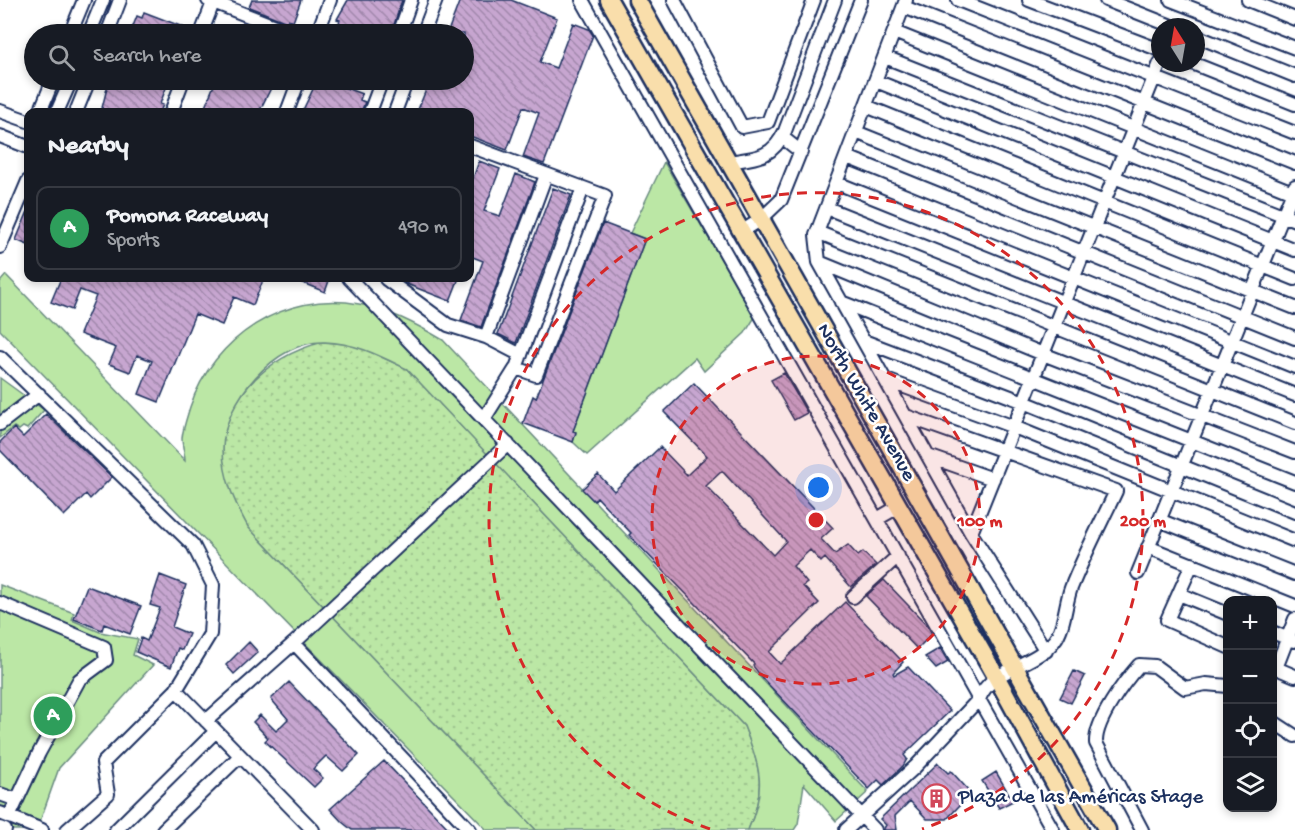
<!DOCTYPE html>
<meta charset="utf-8">
<style>
:root{--surface:#171b24;--page:#242831;--text:#f1f3f6;--muted:#9ea1a6;--line:#363941;--accent:#d1495b}
body{margin:0;font-family:"Gochi Hand",sans-serif;background:var(--page);color:var(--text)}
.controls{position:absolute;right:18px;bottom:18px;display:grid;overflow:hidden;border-radius:12px;box-shadow:0 3px 9px #0003}
.controls button{width:54px;height:54px;display:grid;place-items:center;padding:0;border:0;border-bottom:2px solid var(--line);background:var(--surface);color:var(--text);font:30px sans-serif}
.compass{position:absolute;left:1151px;top:18px;width:54px;height:54px;border-radius:50%;background:var(--surface);box-shadow:0 3px 9px #0003;rotate:349deg}
.you{position:absolute;left:819px;top:488px;width:21px;height:21px;margin:-15px;border:4px solid #fff;border-radius:50%;background:#1a73e8;box-shadow:0 0 0 9px #1a73e833}
.badge{display:grid;place-items:center;width:39px;height:39px;border-radius:50%;background:var(--accent);color:#fff;font-size:20px;font-weight:700}
.pin{position:absolute;translate:-50% -50%;border:3px solid #fff;box-shadow:0 2px 6px #0006}
.list{margin:0;padding:0;list-style:none}
h2{display:flex;justify-content:space-between;align-items:center;height:78px;margin:0;padding:0 24px;font-size:26px}
h2 small{font-size:20px;font-weight:400;color:var(--muted)}
.list li{display:grid;grid-template-columns:39px 1fr auto;gap:18px;align-items:center;box-sizing:border-box;height:84px;margin:0 12px 12px;padding:0 12px;border:2px solid var(--line);border-radius:12px}
.list b{display:block;font-size:22px;white-space:nowrap}
.list p{margin:0;font-size:20px;white-space:nowrap;color:var(--muted)}
.list em{font-size:20px;font-style:normal;color:var(--muted)}
.icon{flex:none;width:33px;height:33px;fill:none;stroke:currentColor;stroke-width:2;stroke-linecap:round;stroke-linejoin:round}
.map{position:relative;flex:none;width:1295px;height:830px;overflow:hidden}
.search{position:absolute;background:var(--surface);box-shadow:0 3px 9px #0003;left:24px;top:24px;width:450px;height:66px;display:flex;align-items:center;gap:15px;box-sizing:border-box;padding:0 21px;border-radius:33px;color:var(--muted);font-size:22px}
.panel{position:absolute;background:var(--surface);box-shadow:0 3px 9px #0003;left:24px;top:108px;width:450px;height:174px;border-radius:12px}
.map>svg:first-child{display:block}
</style>
<div class="map">
<svg width="1295" height="830" viewBox="0 0 1295 830">
<defs>
<pattern id="grass-dots" width="8" height="8" patternUnits="userSpaceOnUse" patternTransform="scale(1.5)"><rect width="8" height="8" fill="#bbe7a5"/><path d="M2 2h.1M6 6h.1" fill="none" stroke="#a0c690" stroke-width="1.8" stroke-linecap="round"/></pattern>
<pattern id="building-back-hatch" width="6" height="6" patternUnits="userSpaceOnUse" patternTransform="scale(1.5)"><rect width="6" height="6" fill="#c7a6d0"/><path d="M-1 5l2 2M0 0l6 6M5-1l2 2" fill="none" stroke="#a188ac"/></pattern>
</defs>
<rect width="100%" height="100%" fill="#fff"/>
<filter id="ink" filterUnits="userSpaceOnUse"><feTurbulence type="fractalNoise" baseFrequency=".0167" numOctaves="2"/><feDisplacementMap in="SourceGraphic" scale="12" xChannelSelector="R" yChannelSelector="G"/><feConvolveMatrix kernelMatrix="1 2 1 2 8 2 1 2 1" color-interpolation-filters="sRGB"/></filter>
<g filter="url(#ink)">
<path fill="url(#grass-dots)" stroke="#6b8b82" stroke-width="1.5" d="M323 342 356 345 407 369 744 726C760 767 767 788 748 830H536L248 527C238 509 226 488 224 467 215 403 266 356 323 342Z"/>
<path fill="#bbe7a5" stroke="#6b8b82" stroke-width="1.5" d="M664 162 755 317 745 333 704 371 695 358 587 455 573 442 576 433 573 431 645 239 630 233Z
M6 275 185 461C185 454 182 446 182 438 183 428 187 417 190 407 213 338 285 290 359 304 389 310 416 324 443 340L868 792 836 821 804 784 798 824 794 830H748C767 788 760 767 744 726L407 369C380 356 356 343 325 342 276 340 223 402 223 449 223 478 235 503 248 527L536 830H487L0 330V282Z
M0 378 44 410 27 429 23 427 19 430 14 427 0 438Z
M0 585 74 613 72 620 100 632 138 639 133 655 153 665 59 768 37 830H0Z"/>
<path fill="url(#building-back-hatch)" stroke="#1b2f5e" stroke-width="1.5" fill-rule="evenodd" d="M252 0H301L293 22 288 19 287 22 249 7Z
M348 0H402L391 34H335L340 20 337 19Z
M460 0H511L557 18 540 62 556 68 573 23 589 29 593 35 544 164 523 157 539 113 523 107 507 150 470 136V112H417L430 80H464V34H447Z
M144 12 183 27 181 34H130L137 16 142 18Z
M113 80H169L160 104 163 105 160 112H101L108 84 111 85Z
M216 80H272L269 85 272 86 259 112H203Z
M324 80 362 94 360 100 365 102 361 112H302L316 83 322 85Z
M479 161 500 169 484 211 500 216 516 174 535 182 481 327 461 320 483 261 470 256V187Z
M553 188 571 195 516 343 498 334Z
M28 211V245L16 240Z
M603 223 645 239 573 431 576 432 573 442 523 423 533 396 536 398Z
M61 278H264L253 305 234 297 222 325 195 314 159 402 139 394 152 361 137 355 130 372 109 364 116 348 80 334 96 296 80 290 72 310 51 302Z
M290 278H330L325 292Z
M398 278H459L450 301 409 285Z
M784 373 807 413 794 420 771 380Z
M694 383 833 528 821 539 835 554 848 545 858 556 863 552 876 565 851 587 825 558 821 562 810 550 793 566 807 583 803 586 819 603 769 652 780 664 845 602 903 662 893 673 894 675 908 667 950 711 904 755 907 759 903 766 883 785 878 780 869 789 764 680 753 666 754 664 629 535 631 533 597 497 594 501 582 489 598 474 614 491 660 447 687 475 707 456 664 412ZM722 471 786 541 773 555 706 486Z
M46 414 112 477 90 499 86 494 64 516 0 450V442L14 428 23 437Z
M160 575 186 585 172 627 189 634 182 650 178 648 171 667 136 652 141 638 147 641 160 608 150 605Z
M884 580 927 625 932 634 917 649 866 596Z
M87 586 141 606 130 634 104 624 102 630 74 619Z
M249 642 258 652 234 674 226 665Z
M940 648 948 662 936 669 925 657Z
M1074 671 1085 676 1071 703 1060 698Z
M289 682 359 755 343 771 326 756 313 769 323 778 314 787 265 741 268 738 253 722 260 715 276 731 288 719 271 699Z
M384 761 430 809 450 830H352L342 822 330 809Z
M938 763 948 773 951 771 971 793 947 819H927L910 801 895 816 897 830H883L886 825 880 819Z
M996 772 1013 801 999 808 982 781Z"/>
<g fill="none" stroke-linecap="round" stroke-linejoin="round">
<defs>
<path id="minor" d="M208 0 295 34
M582 0 1053 830
M674 0 742 127 768 122 814 0
M906 0 816 235 819 262 971 533
M958 0 1295 133
M1029 0 1160 50
M1106 0 1174 27
M1171 0 1295 48
M1248 0 1295 19
M904 7 1295 163
M894 32 1295 193
M70 34 84 0
M89 34 103 0
M107 34 120 0
M201 34 214 0
M317 34 330 0
M399 34 411 0
M423 34 436 0
M1196 36 1295 76
M885 57 1295 220
M1192 63 1295 104
M876 81 1295 250
M866 106 1295 279
M0 111 28 121
M40 112 53 80
M57 112 71 80
M76 112 89 80
M171 112 183 80
M287 112 299 80
M370 112 382 80
M395 112 407 80
M856 132 1295 308
M0 136 28 147
M782 137 801 152
M470 146 605 196 536 375 516 368
M847 157 1295 338
M727 162C755 158 772 159 785 131L835 0
M837 183 1295 367
M827 208 1295 395
M741 232 760 220 781 200 861 0
M817 232 1295 423
M0 247 28 181
M819 262 1043 354 1295 452
M349 278 875 830
M386 279 448 325 486 337 521 355
M841 302 1295 482
M486 337 546 175
M864 341 1024 402 1295 512
M0 357 193 545 213 585 210 634 176 690 103 763 108 794 67 830
M886 380 1014 427 1295 541
M484 419 516 368 583 188
M0 424 39 394
M928 456 993 479
M877 519 898 507
M1159 520 1295 574
M1148 547 1295 606
M1192 564 1167 620 1228 647
M1138 573 1295 186
M1179 594 1228 614
M853 597 898 556
M0 603 104 647 106 660 79 680 39 753 9 817
M1295 619 1276 668 1295 676
M1272 632 1294 641
M294 643 508 444
M1046 651 971 533 1160 63
M176 690 313 830
M206 721 294 643 470 830
M1272 721 1295 736
M0 794 17 800
M0 813 42 830
M0 828 5 830
M116 830 216 731
M163 830 240 756
M846 830 915 767 979 699C991 668 1035 666 1054 641 1065 627 1065 604 1071 588 1084 555 1101 523 1116 491L906 416
M1142 830 1096 743C1095 721 1124 682 1139 665L1155 666 1185 688 1206 684 1228 686"/>
<path id="major" d="M609 0 997 678 1080 830
M637 0 1107 830"/>
</defs>
<use href="#minor" stroke="#1b2f5e" stroke-width="16"/>
<use href="#major" stroke="#1b2f5e" stroke-width="21"/>
<use href="#minor" stroke="#fff" stroke-width="12"/>
<use href="#major" stroke="#f9deab" stroke-width="16"/>
</g>
</g>
<circle cx="816" cy="520" r="164" fill="#d62828" fill-opacity=".12"/>
<g fill="none" stroke="#d62828" stroke-width="3" stroke-dasharray="10 8">
<circle cx="816" cy="520" r="164"/>
<path d="M710 829A327 327 0 1 1 922 829"/>
</g>
<defs>
<symbol id="building-ring" viewBox="-11 -11 22 22"><circle r="9.5" fill="#fff" stroke="#d1495b" stroke-width="1.5"/><path d="M-4-6H4V6H1V3H-1V6H-4ZM-2.5-4.3h1.7v1.8h-1.7ZM.8-4.3h1.7v1.8H.8ZM-2.5-1h1.7V.8h-1.7ZM.8-1h1.7V.8H.8Z" fill="#d1495b"/></symbol>
</defs>
<g fill-rule="evenodd">
<use href="#building-ring" x="920" y="782" width="33" height="33"/>
</g>
<g text-anchor="middle" dominant-baseline="central" stroke-width="5" stroke-linejoin="round" paint-order="stroke">
<g font-size="21" fill="#1b2f5e" stroke="#fff">
<text transform="translate(865 403) rotate(60)">North White Avenue</text>
</g>
<g font-size="21" fill="#1b2f5e" stroke="#fff" text-anchor="start">
<text x="958" y="798">Plaza de las Américas Stage</text>
</g>
</g>
<circle cx="816" cy="520" r="9" fill="#d62828" stroke="#fff" stroke-width="3"/>
<g font-size="18" text-anchor="middle" font-weight="bold" fill="#d62828" stroke="#fff" stroke-width="5" stroke-linejoin="round" paint-order="stroke">
<text x="980" y="526">100 m</text>
<text x="1143" y="526">200 m</text>
</g>
</svg>
<div class="controls">
<button>+</button>
<button>−</button>
<button><svg class="icon" aria-label="locate" viewBox="0 0 24 24"><circle cx="12" cy="12" r="6"/><path d="M12 2v4M12 18v4M2 12h4M18 12h4"/></svg></button>
<button><svg class="icon" aria-label="layers" viewBox="0 0 24 24"><path d="M12 4l9 5-9 5-9-5zM3 14l9 5 9-5"/></svg></button>
</div>
<svg class="compass" viewBox="-18 -18 36 36"><path d="M0-13l5 13h-10z" fill="#e53935"/><path d="M0 13l5-13h-10z" fill="#9ea1a6"/></svg>
<div class="you"></div>
<div class="pin badge" style="left:53px;top:716px;background:#2e9e5b">A</div>
<div class="search"><svg class="icon" aria-label="search" viewBox="0 0 24 24"><circle cx="10" cy="10" r="6"/><path d="M15 15l6 6"/></svg>Search here</div>
<section class="panel">
<h2>Nearby<small></small></h2>
<ul class="list">
<li><span class="badge" style="background:#2e9e5b">A</span><div><b>Pomona Raceway</b><p>Sports</p></div><em>490 m</em></li>
</ul>
</section>
</div>
